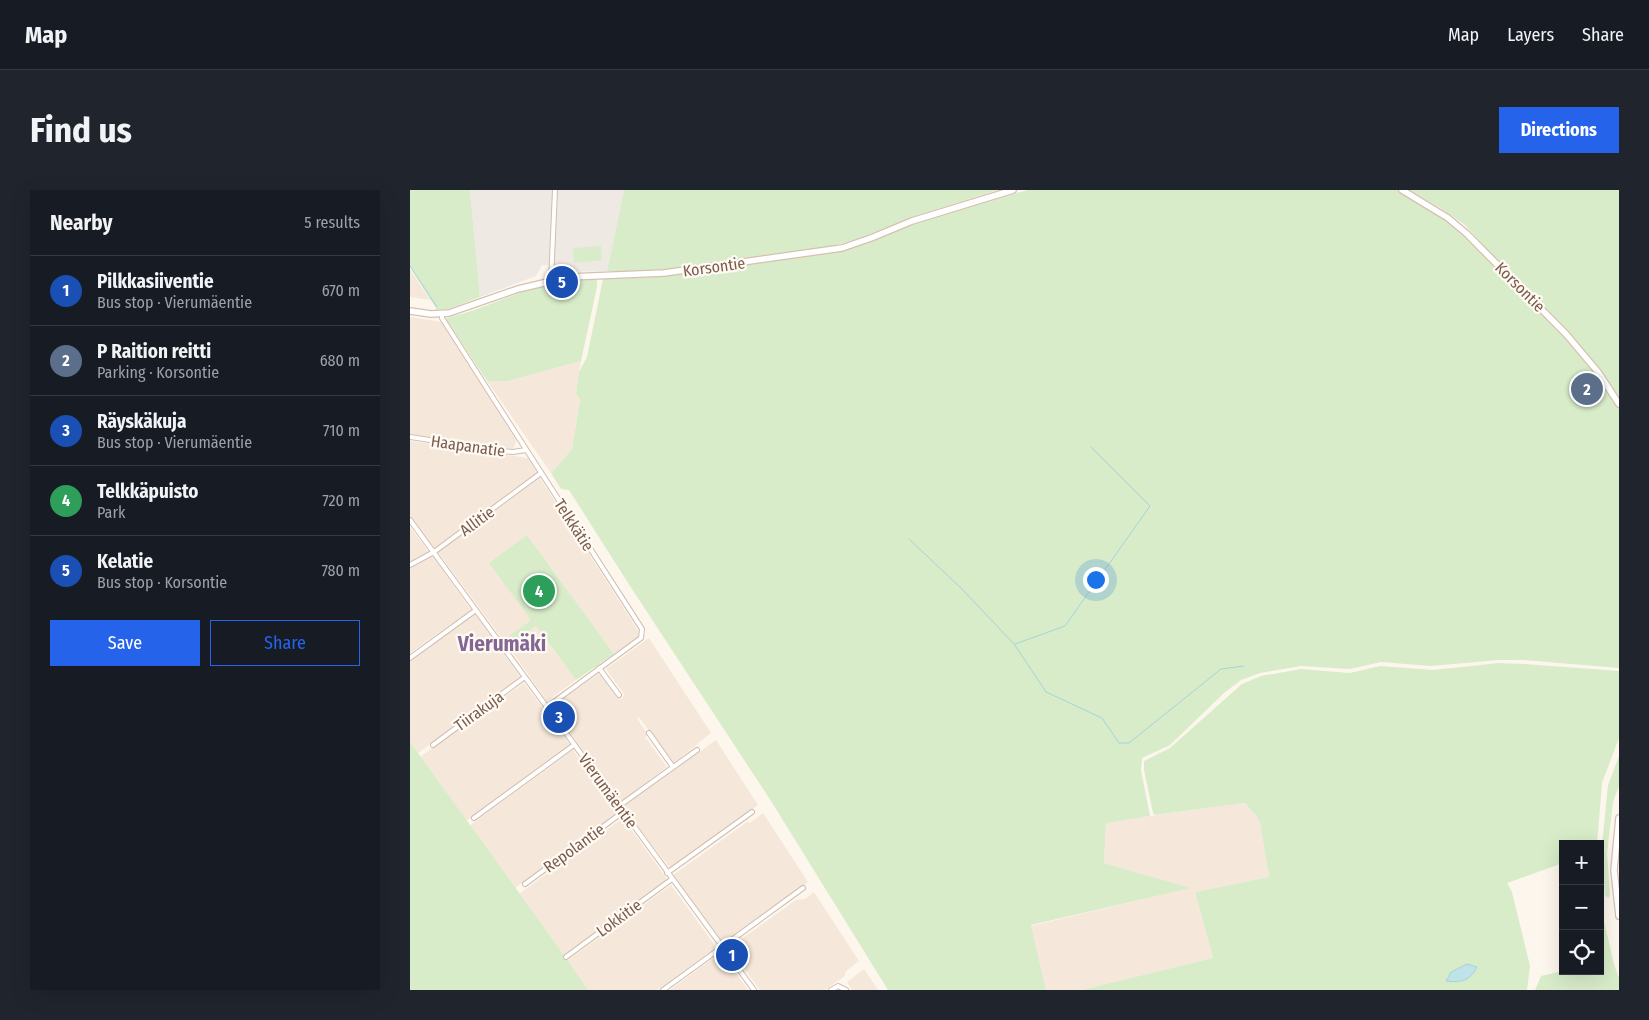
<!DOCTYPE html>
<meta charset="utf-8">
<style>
:root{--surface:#171b24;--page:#20242c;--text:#f1f3f6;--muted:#9ea1a6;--line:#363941;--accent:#2563eb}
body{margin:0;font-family:"Fira Sans Condensed",sans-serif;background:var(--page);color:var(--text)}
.controls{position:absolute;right:15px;bottom:15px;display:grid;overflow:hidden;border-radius:0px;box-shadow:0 5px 20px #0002}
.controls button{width:45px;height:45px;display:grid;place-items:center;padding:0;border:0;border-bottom:1px solid var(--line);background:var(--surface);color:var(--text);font:25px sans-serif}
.you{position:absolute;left:685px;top:389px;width:18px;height:18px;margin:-12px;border:4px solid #fff;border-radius:50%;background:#1a73e8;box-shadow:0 0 0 8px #1a73e833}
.badge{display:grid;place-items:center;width:32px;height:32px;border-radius:50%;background:var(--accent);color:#fff;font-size:16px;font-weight:700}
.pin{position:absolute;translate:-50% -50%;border:2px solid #fff;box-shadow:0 1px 5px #0006}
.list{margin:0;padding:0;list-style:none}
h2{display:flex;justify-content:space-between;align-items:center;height:65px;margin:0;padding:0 20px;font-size:21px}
h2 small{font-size:16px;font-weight:400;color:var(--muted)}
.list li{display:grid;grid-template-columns:32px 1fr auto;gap:15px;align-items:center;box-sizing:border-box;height:70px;padding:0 20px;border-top:1px solid var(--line)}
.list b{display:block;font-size:19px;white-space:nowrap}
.list p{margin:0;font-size:16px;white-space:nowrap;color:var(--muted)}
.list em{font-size:16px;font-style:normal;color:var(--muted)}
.actions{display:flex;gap:10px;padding:15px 20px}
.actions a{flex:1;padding:11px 0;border:1px solid var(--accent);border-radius:0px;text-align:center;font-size:18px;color:var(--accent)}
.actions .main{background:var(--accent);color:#fff}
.icon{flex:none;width:28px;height:28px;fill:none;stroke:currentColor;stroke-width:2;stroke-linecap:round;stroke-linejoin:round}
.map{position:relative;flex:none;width:1209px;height:800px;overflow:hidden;border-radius:0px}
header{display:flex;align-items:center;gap:30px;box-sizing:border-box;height:70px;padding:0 25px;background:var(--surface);border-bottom:1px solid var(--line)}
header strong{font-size:24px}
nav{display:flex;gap:28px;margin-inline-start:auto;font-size:18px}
.intro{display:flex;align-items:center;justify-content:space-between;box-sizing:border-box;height:120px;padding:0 30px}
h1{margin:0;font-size:35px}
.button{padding:12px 22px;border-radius:0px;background:var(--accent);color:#fff;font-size:18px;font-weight:700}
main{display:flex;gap:30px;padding:0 30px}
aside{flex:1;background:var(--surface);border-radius:0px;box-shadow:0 5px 20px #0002}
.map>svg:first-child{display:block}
</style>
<header>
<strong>Map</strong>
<nav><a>Map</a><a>Layers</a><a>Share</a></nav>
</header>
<div class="intro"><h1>Find us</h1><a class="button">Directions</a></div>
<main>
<aside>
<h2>Nearby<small>5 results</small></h2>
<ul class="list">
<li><span class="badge" style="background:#1a4fb4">1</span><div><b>Pilkkasiiventie</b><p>Bus stop · Vierumäentie</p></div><em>670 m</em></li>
<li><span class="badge" style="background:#5c6f8a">2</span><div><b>P Raition reitti</b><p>Parking · Korsontie</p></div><em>680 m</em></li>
<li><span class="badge" style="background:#1a4fb4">3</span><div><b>Räyskäkuja</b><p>Bus stop · Vierumäentie</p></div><em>710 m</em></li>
<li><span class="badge" style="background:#2e9e5b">4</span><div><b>Telkkäpuisto</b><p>Park</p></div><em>720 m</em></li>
<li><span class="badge" style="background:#1a4fb4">5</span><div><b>Kelatie</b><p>Bus stop · Korsontie</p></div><em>780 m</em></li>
</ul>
<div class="actions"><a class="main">Save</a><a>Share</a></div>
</aside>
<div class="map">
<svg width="1209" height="800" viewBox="0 0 1209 800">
<rect width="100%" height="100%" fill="#fdf6ec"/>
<path fill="#f5e8da" d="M0 79 20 110 0 107Z
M0 127 32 132 107 249 103 259 0 244Z
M171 171 166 203 170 209 162 259 141 283 77 191H98Z
M0 251 118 268 128 284 24 358 0 325Z
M130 288 231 445 204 464 117 345 121 430 93 450 28 362Z
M0 337 19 362 0 372Z
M23 366 61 420 0 463V379Z
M65 424 111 488 8 563 0 552V472Z
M126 436 166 490 137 511 98 456Z
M239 448 301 543 263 574 229 527 227 528 238 545 235 547 257 577 209 613 142 517 190 483 209 508 212 509 214 504 196 479Z
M114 493 160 555 56 631 10 567Z
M306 550 348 615 260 678 213 617Z
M163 560 207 623 105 698 59 636Z
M833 613 845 624 850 633 859 687 785 702 803 768 671 800H636L621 736 780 698 694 673 696 632Z
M353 623 398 692 313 753 263 685 337 632 340 633Z
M213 628 257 689 154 765 109 704Z
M261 695 306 757 247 800H178L157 771Z
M404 702 449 771 435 782V786L415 800H350L319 758 386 710 395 709Z
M311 762 338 800H260Z
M454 779 468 800H442L437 792Z"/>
<path fill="#efe9e4" d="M60 0H214L197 81 157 82 147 75H132L126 86 70 107Z"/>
<path fill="#d8ecc9" d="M0 0H60L70 107 38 119 27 120 0 77Z
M214 0H588L508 25 447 49 418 57 256 79 224 82 197 81Z
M618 0H987L1008 11 1035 29 1055 46 1155 145 1187 183 1209 216V478L1114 470H1088L1021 476 971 472 940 479 891 476 850 483 831 490 814 503 760 555 732 568 731 580 740 626 696 633 694 673 781 698 621 735 636 800H478L361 611 220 396 159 300 151 299 141 283 162 259 170 210 166 203 169 182 177 167 193 89 243 87 432 60 539 22Z
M997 0H1209V212L1189 182 1055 35 1029 17Z
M191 56 192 70 164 73 163 58Z
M168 90H187V97L171 171 98 191H77L37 131 36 128C72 120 105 102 141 93 150 91 159 91 168 90Z
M117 345 204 464 166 490 126 436 98 456 93 450 121 430 79 373Z
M1089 473 1113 474 1209 481V548L1192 593 1187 654H1153V673L1097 693 1102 702 1120 776 1117 800H671L803 768 785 702 859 687 850 633 845 624 834 613 745 625 743 623 734 580V571L760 558 832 494 851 486 891 479 940 483 970 476 1023 480Z
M0 552 154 765 178 800H0Z
M1209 566V596L1203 612 1197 664 1200 703 1199 708 1195 706 1192 655 1198 595Z
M1190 714 1204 774 1209 788V800H1125L1131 786 1153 781H1190V772L1192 771Z"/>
<path fill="#bfe3e8" stroke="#a5d3da" d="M1057 774 1067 777C1060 791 1051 793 1036 791L1041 782Z"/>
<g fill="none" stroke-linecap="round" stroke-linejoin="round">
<path stroke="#a5d3da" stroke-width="1" d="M0 76 27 117
M499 349 552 399 604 454 636 502 692 528 709 553H719L811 479 834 476
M605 454 655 436 740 316 681 257"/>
<defs>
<path id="minor" d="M141 91 145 0
M32 124V128C98 232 165 335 232 439L231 448 137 517
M0 247 91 261 103 262 116 260
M0 330 344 800
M0 375 24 362 131 283
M0 468 66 420
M189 478 209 505
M239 543 263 577
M23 555 115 487
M209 616 287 560
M64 628 164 555
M257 683 342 622
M115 694 213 622
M156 767 262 689
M253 800 393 698
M421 800 428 796 436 800"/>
<path id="secondary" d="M992 0 1038 28 1057 44 1156 144 1188 182 1209 214
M0 121 21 124 39 123 108 99 159 87 254 83 432 58 461 48 502 31 603 0
M1209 628 1204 680 1209 726"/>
</defs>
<use href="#minor" stroke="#d1beb0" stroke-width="6"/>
<use href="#secondary" stroke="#d6c0b0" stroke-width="8"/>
<use href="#minor" stroke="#fff" stroke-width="4"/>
<use href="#secondary" stroke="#fff" stroke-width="5.5"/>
</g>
<g text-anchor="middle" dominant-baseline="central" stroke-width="4.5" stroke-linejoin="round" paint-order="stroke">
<g font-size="16" fill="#7a5c4d" stroke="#fffaf3">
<text transform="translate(304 77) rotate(-8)">Korsontie</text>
<text transform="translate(1110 97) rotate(45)">Korsontie</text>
<text transform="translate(58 256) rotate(8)">Haapanatie</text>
<text transform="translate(67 331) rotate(-36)">Allitie</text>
<text transform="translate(164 335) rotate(57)">Telkkätie</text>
<text transform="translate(69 521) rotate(-36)">Tiirakuja</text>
<text transform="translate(198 601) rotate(54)">Vierumäentie</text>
<text transform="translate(164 658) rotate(-36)">Repolantie</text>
<text transform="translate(209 728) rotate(-36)">Lokkitie</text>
</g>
<g font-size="21" font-weight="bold" fill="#846695" stroke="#fffaf3">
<text x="92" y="454">Vierumäki</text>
</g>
</g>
</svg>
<div class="controls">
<button>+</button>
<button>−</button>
<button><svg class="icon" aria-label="locate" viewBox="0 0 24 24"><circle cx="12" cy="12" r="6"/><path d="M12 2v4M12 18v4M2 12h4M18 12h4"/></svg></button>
</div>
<div class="you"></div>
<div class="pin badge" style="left:322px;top:765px;background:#1a4fb4">1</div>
<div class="pin badge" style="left:1177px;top:199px;background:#5c6f8a">2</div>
<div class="pin badge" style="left:149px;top:527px;background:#1a4fb4">3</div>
<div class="pin badge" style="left:129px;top:401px;background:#2e9e5b">4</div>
<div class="pin badge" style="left:152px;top:92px;background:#1a4fb4">5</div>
</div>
</main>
